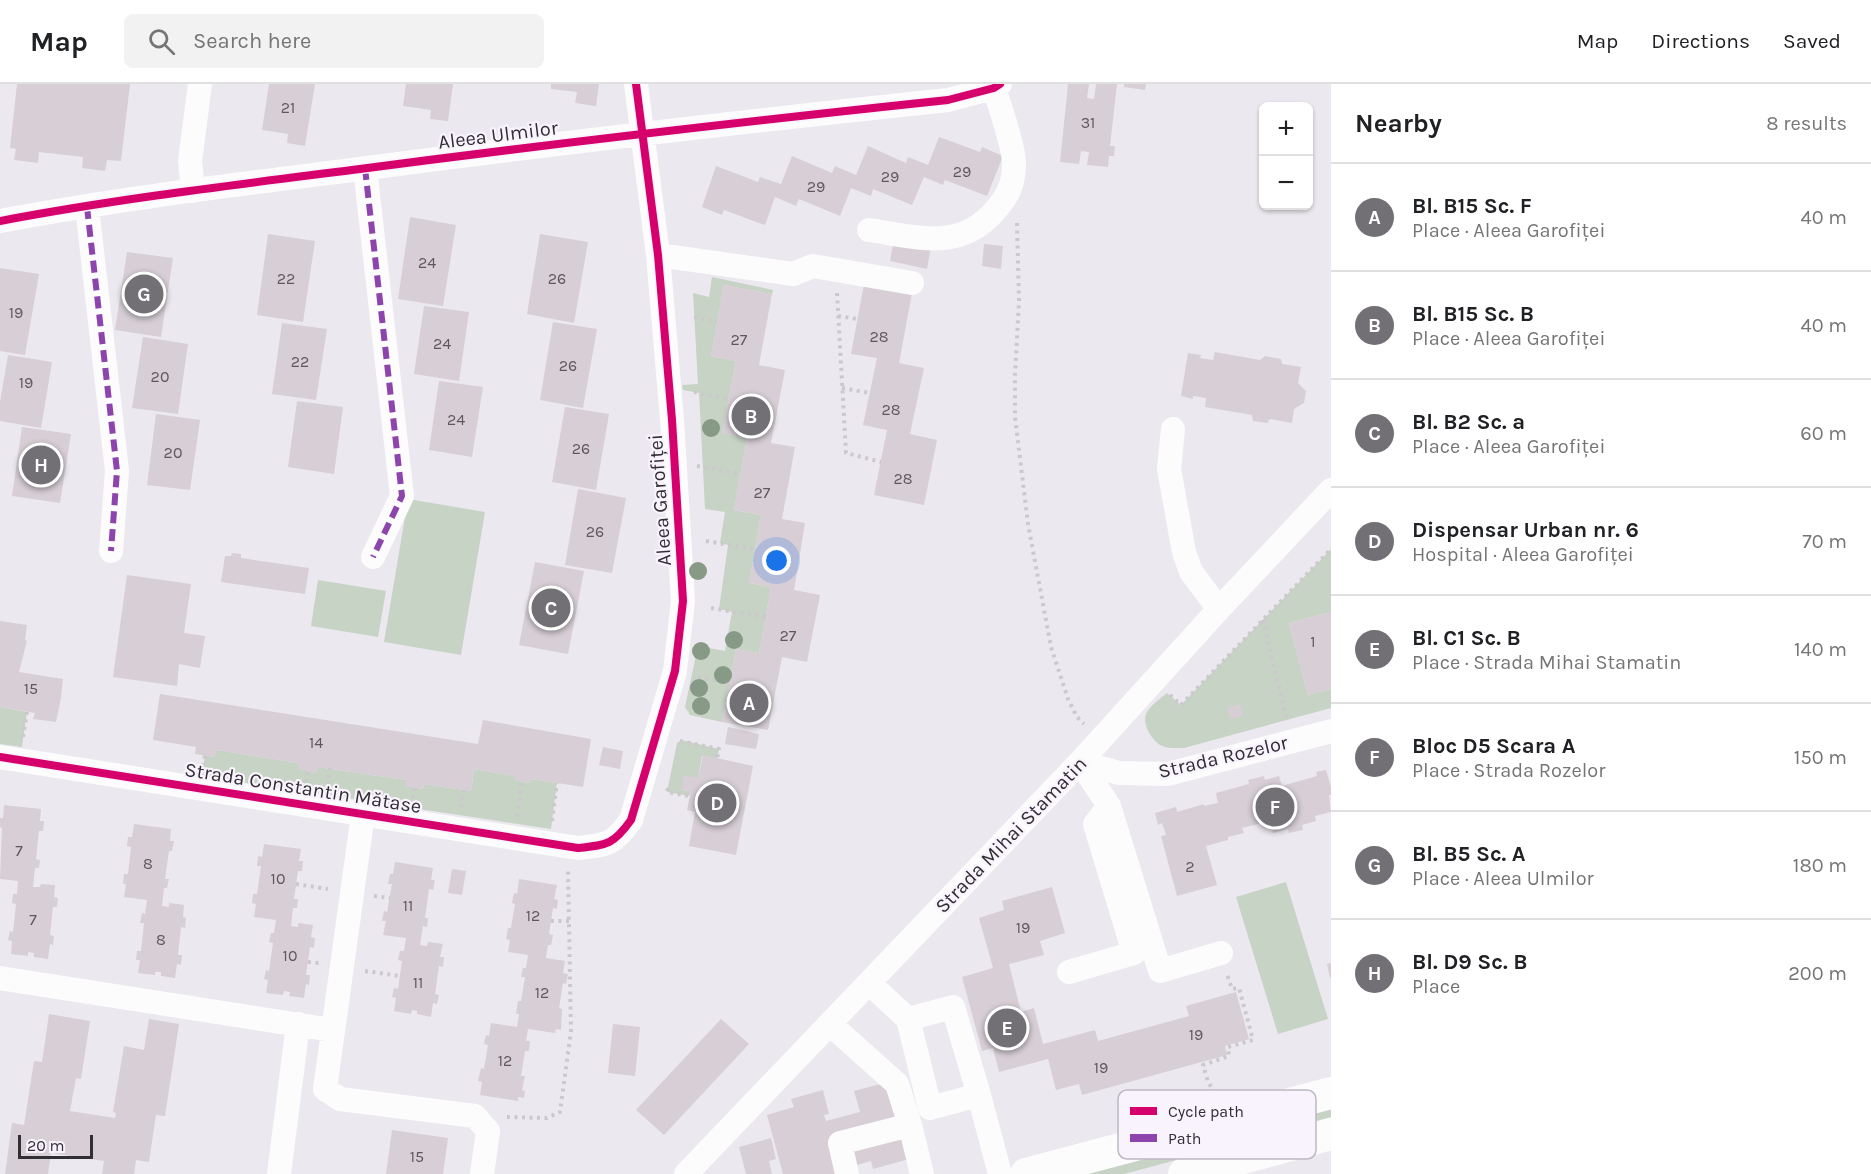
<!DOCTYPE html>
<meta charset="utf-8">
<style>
:root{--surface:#fff;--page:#f2f2f2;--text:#202124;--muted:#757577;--line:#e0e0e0;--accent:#737075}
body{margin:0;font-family:Karla,sans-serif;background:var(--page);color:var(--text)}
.controls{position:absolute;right:18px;top:18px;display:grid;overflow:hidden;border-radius:9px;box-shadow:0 2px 4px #0004}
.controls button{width:54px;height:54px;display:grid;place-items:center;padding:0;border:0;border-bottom:2px solid var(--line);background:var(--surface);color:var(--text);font:30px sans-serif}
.scale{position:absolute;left:18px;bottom:15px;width:75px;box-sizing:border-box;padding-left:6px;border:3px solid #322f34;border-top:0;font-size:16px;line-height:21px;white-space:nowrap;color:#322f34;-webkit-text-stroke:4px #f9f3fd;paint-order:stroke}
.you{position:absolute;left:777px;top:477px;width:21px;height:21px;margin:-15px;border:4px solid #fff;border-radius:50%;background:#1a73e8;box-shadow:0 0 0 9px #1a73e833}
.badge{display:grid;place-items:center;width:39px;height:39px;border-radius:50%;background:var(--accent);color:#fff;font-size:20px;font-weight:700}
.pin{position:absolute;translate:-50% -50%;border:3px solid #fff;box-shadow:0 2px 6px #0006}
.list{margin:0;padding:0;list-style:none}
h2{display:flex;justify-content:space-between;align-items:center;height:78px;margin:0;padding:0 24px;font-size:26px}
h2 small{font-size:20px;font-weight:400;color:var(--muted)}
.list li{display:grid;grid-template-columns:39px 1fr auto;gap:18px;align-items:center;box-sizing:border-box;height:108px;padding:0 24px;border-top:2px solid var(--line)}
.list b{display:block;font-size:22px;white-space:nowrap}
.list p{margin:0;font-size:20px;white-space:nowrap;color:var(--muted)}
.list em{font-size:20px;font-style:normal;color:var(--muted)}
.icon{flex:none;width:33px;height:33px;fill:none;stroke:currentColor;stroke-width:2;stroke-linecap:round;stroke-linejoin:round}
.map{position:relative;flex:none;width:1331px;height:1090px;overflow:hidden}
header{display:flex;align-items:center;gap:36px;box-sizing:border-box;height:84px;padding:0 30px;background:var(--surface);border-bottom:2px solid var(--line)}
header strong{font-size:28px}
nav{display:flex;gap:33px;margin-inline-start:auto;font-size:21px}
.search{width:420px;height:54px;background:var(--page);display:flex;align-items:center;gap:15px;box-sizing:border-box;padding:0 21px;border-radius:9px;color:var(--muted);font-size:22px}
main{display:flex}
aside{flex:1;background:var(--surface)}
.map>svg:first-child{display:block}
</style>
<header>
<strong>Map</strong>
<div class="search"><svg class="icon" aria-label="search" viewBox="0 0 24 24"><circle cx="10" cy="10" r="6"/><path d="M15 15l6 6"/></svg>Search here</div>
<nav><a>Map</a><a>Directions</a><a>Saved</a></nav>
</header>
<main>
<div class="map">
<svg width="1331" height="1090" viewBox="0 0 1331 1090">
<rect width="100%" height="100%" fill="#ece8ef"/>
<path fill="#c6d3c5" d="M712 193 773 206 772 210 724 201 711 272 736 277 722 349 747 354 734 426 761 431 749 499 771 503 759 569 736 565 722 638 690 631 685 623 698 562 725 567 732 528 719 525 728 461 720 459 725 428 705 425 699 309 683 306 682 301 698 300 693 209 709 213Z
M408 415 485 428 461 571 384 558Z
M1331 465V528L1289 539 1308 611 1331 605V624L1184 664C1176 664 1167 665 1160 661 1151 655 1141 639 1147 628 1151 621 1161 614 1167 609L1181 621Z
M318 496 386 507 378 553 311 542Z
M0 623 27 628 22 663 0 660Z
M681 656 719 665 717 675 702 672 698 694 682 706 691 707 689 712 667 708 677 659Z
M216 666 299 679V686L316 689 317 683 406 696V702L423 705 424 700 471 707 474 685 515 692V696L530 699 531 695 557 699 551 745 202 692 205 671 214 673Z
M1286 798 1328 935 1278 950 1236 813Z
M1331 1021V1033L1239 1058 1236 1047Z
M1218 1053 1221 1064 1124 1090H1077Z"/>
<path fill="#d7ced6" d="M17 0H130L121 77 107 76 105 87 82 84 83 73 39 68 38 79 14 76 16 65 10 64Z
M269 0H315L305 62 287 59 288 50 262 46Z
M406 0H453L448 37 430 35 431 26 403 22Z
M551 0H599L596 22 575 19 577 8 551 5Z
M1068 0H1089L1087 14 1094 15 1096 0H1117L1110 62H1115L1114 72H1109L1108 83 1087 81 1089 68 1081 67 1079 80 1060 78Z
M1124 0H1146L1145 6 1124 3Z
M939 53 980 68 982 63 1003 72 987 112 945 96 943 101 924 93 912 121 873 105 871 112 851 104 840 132 799 115 796 122 775 113 765 141 724 126 722 131 702 123 716 82 758 98 760 93 781 100 792 72 832 89 835 82 856 91 868 62 906 79 908 73 928 81Z
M410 133 456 141 443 222 398 215Z
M268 150 315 157 303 238 257 231Z
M540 150 588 158 574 239 527 230Z
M894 156 931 163 927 185 890 177Z
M984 160 1003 162 1001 185 982 182Z
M127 168 173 174 161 253 115 246Z
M0 184 39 190 25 271 0 267Z
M864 200 912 209 899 279 924 284 910 350 937 356 924 421 874 411 887 346 863 341 877 274 851 270Z
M724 201 772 210 759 281 785 286 771 359 795 363 782 435 805 439 794 506 820 511 807 578 782 573 768 646 722 638 736 565 759 569 771 503 749 499 761 431 734 426 747 354 722 349 736 277 711 272Z
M424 222 469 228 459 297 414 290Z
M553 238 597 245 583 324 540 316Z
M282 239 327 245 316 316 272 310Z
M143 253 188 260 178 330 132 324Z
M1215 268 1260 276 1265 272 1281 275 1282 280 1301 283 1298 299 1306 307 1304 319 1294 325 1292 339 1270 335 1267 339 1253 337 1252 331 1205 323 1206 314 1193 312V315L1181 312 1188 269 1201 271 1200 274 1213 276Z
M8 271 52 278 41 344 0 337V318Z
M439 297 483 303 472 373 429 366Z
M297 317 343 323 334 390 288 383Z
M565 323 609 330 596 406 552 398Z
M156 330 200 336 190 406 147 401Z
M22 343 71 350 60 419 12 412Z
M578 405 626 414 612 489 565 481Z
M232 469 241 470V474L309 484 305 510 221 498 225 472H231Z
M535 478 584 487 568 570 519 561Z
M127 491 191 500 184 549 205 552 200 584 179 580 177 602 113 593Z
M1331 528V605L1308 611 1289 539Z
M0 537 27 541 25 556 27 557 19 588 63 595 61 614 56 638 33 635 35 629 0 623Z
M160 610 478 660 483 636 591 655 583 703 531 695 530 699 514 696 515 692 474 685 471 707 424 700 423 705 405 702 406 696 317 683 316 689 298 686 299 679 216 666 214 673 195 670 196 663 153 656Z
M1240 620 1243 632 1231 635 1227 624Z
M728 643 759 650 756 665 725 660Z
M603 663 623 667 620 685 599 681Z
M703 671 753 682 736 771 689 762 695 728 687 726 691 707 681 706 684 691 698 694Z
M1326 686 1331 703V711H1329L1331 728 1315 732 1316 737 1302 741 1303 746 1289 749 1288 745 1273 749 1270 737 1242 744 1244 749 1228 753V756L1206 762 1217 801 1177 812 1161 752 1166 751 1162 739 1158 741 1155 729 1176 723 1177 728 1204 720V722L1218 719 1216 709 1249 700 1248 696 1264 692 1265 696 1279 692 1282 702 1317 692 1316 688Z
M4 721 41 725 40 737H44L43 747H39L36 775 40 776 39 784H35L33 803H40L41 800 55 801 54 813 58 814 57 823H53L50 851 54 852 53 861 50 860 48 875 34 873V869L28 868V872L11 870 12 857 8 856 10 847 13 848 16 820 12 819 13 810H17L18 797 0 795 2 744 0 743V734H3Z
M134 740 171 745 170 757H174L172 767H169L165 795H169L167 804H164L162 822 169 823V819L184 821 183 833 186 834 185 844 181 843 178 871H182L181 881 177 880 175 894 161 892V888H155V891L138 889 140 876H136L137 867H141L144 839H140L142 829 145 830 147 816 124 813 126 800H123L124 790H128L131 763 127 762 128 753H132Z
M264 760 301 765 299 777H303L302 787H298L294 815H298L297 824H293L291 842 298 843V839L313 841 311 853 315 854 314 864 310 863 306 891H310L309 901 306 900 304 914 289 912 290 908 284 907 283 911 266 909 268 896 264 895 266 886 269 887 273 859 269 858 271 849H274L276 836 254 833 256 820 252 819 253 810H257L261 782H257L258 772 262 773Z
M395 778 433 784 431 796H435L433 806 429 805 425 834H428L427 843 423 842 420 861 427 862 428 858 443 860 440 873H444L443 883 439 882 435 910 439 911 437 920 433 919 431 933 417 930V927L412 926 411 930 394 927 396 914 392 913 394 904 398 905 402 877 398 876 400 867H404L406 854 383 851 386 837H382L384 827 387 828 392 800H388L390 790H393Z
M452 785 466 787 462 811 448 809Z
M519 795 557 801 554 815 558 816 557 825 553 824 549 850 553 851 551 861H548L546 874 565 877 563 889 568 890 566 900 563 899 559 924 562 925 561 946 556 945 555 949 528 945 526 957H530L529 967H525L521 992H525L522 1006 525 1007 524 1014 518 1013V1017L480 1011 482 998 478 997 481 984 484 985 488 961 484 960 486 951 489 952 491 939 517 943 519 930H516L518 917H521L525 893H521L523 884H526L528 871 508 868 510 856 506 855 508 844H511L515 820 512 819 514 809 517 810Z
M1052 803 1065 849 1040 857 1044 871 1009 880 1021 928 1034 924 1043 960 1095 946 1098 957 1189 932 1186 922 1236 908 1249 955 1225 962 1227 971 1082 1011 1079 1000 1056 1006 1048 975 999 988 993 964 982 967 962 893 993 884 979 834 1004 826 1002 817Z
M1331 879V894H1330L1327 880Z
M49 930 90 937 81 995 76 994 70 1027 115 1034 116 1029 113 1028 124 962 144 966 149 935 179 940 165 1032 156 1031 149 1078 136 1076 134 1090H102L104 1077 51 1069 48 1090H5L12 1039 24 1041 34 977 42 978Z
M721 935 749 960 664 1051 636 1026Z
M613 940 640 943 635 992 608 989Z
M888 998 909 1075 873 1085 871 1077 839 1086 840 1090H783L767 1031 794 1023 791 1015 823 1006 829 1030 824 1031 826 1037 860 1028 854 1007Z
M392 1046 448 1054 443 1090H386Z
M771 1054 776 1075 769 1077 772 1090H746L739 1063Z"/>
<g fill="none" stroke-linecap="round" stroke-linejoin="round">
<path stroke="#cbc9cb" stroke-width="4" stroke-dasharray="3 4.5" stroke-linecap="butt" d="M1017 139 1019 217 1015 291V333L1028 440 1051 563 1068 615 1077 633 1084 640
M837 209 846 369 881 378
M838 232 857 235
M694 233 717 238
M842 304 870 309
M694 308 728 315
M697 382 741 390
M706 457 754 465
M711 524 766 533
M1263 536 1287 636
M698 593 729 599
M1170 611 1181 621 1331 465
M23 653 27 628
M680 657 719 665 717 675
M203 682 205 671
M306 698 308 687
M328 701 330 684
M668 704 667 708 689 712
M413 714 415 704
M461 723 464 706
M517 732 522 697
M552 737 557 699
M296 800 328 805
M374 812 390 814
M551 837H570
M308 878 319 879
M365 887 400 892
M1215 1009 1208 998 1203 981 1229 972 1228 963 1253 956 1239 904 1232 905 1227 890
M507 1033 547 1034 560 1028 571 947 568 787"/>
<path stroke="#fcfcfd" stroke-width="24" d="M365 84 402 412 373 473
M193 107 190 77 200 0
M87 123 117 387 111 467
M0 137C116 115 234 101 352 86 550 60 749 37 948 16L994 4 1000 0
M869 146C923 154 965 169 1002 118 1012 105 1016 87 1013 70 1009 48 1001 26 994 4
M658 171 793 190 813 182 912 199
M1173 345 1169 385 1184 468 1191 488 1219 525
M0 673 578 764C608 761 614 760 631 736L675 587 683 517 672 336 658 171 636 0
M1080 678 1109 722 1160 887 1221 869
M1080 678 1119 689 1168 690 1331 647
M363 730 325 1005 340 1015 475 1032 488 1047 482 1090
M1069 888 1134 869 1095 740 1109 722
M0 894 332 946
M869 899 908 935 930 1024 979 1011 1000 1090
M908 935 953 923 979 1011
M830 940 897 1000 910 1041
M279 1090 298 940
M686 1090 1080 678 1219 525 1331 406
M847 1090 840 1059 910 1041 922 1090"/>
<path stroke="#fcfcfd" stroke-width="32" d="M1026 1090 1331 1009
M1184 1090 1331 1050"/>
<path stroke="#8e44ad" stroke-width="6" stroke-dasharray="12 6" stroke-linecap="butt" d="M365 84 402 412 373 473
M87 123 117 387 111 467"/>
<defs>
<path id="cycleway" d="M0 137C116 115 234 101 352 86 550 60 749 37 948 16L994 4 1000 0
M0 673 578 764C608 761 614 760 631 736L675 587 683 517 672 336 658 171 636 0"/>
</defs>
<use href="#cycleway" stroke="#f9f3fd" stroke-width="11"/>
<use href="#cycleway" stroke="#d6006c" stroke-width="8"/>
</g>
<g fill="#879a86">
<circle cx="711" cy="344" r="9"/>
<circle cx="698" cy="487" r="9"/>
<circle cx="734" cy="556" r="9"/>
<circle cx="701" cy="567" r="9"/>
<circle cx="723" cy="591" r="9"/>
<circle cx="699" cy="604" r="9"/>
<circle cx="701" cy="622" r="9"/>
</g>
<g text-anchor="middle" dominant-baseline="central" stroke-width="4.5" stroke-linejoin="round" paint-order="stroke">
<g font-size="16" fill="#5d585e">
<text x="288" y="23">21</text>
<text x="1088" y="38">31</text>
<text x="962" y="87">29</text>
<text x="890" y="92">29</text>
<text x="816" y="102">29</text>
<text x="427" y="178">24</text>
<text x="286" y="194">22</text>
<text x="557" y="194">26</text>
<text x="16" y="228">19</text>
<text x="879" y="252">28</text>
<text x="739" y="255">27</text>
<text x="442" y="259">24</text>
<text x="300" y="277">22</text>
<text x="568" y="281">26</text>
<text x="160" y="292">20</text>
<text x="26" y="298">19</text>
<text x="891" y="325">28</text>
<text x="456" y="335">24</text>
<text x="581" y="364">26</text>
<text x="173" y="368">20</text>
<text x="903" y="394">28</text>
<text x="762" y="408">27</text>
<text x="595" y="447">26</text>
<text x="788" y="551">27</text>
<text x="1313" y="557">1</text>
<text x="31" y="604">15</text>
<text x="316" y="658">14</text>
<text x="19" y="766">7</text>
<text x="148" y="779">8</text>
<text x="1190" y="782">2</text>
<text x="278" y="794">10</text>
<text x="408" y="821">11</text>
<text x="533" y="831">12</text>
<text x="33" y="835">7</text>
<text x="1023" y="843">19</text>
<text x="161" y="855">8</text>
<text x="290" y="871">10</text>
<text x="418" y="898">11</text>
<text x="542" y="908">12</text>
<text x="1196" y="950">19</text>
<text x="505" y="976">12</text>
<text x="1101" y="983">19</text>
<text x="417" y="1072">15</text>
</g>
<g font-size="20" fill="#322f34" stroke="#f9f3fd">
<text transform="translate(498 51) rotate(-7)">Aleea Ulmilor</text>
<text transform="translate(660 416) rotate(-94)">Aleea Garofiței</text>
<text transform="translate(1223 673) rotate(-13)">Strada Rozelor</text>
<text transform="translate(303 704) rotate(9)">Strada Constantin Mătase</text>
<text transform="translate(1011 751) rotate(-46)">Strada Mihai Stamatin</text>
</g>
</g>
<rect x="1118" y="1006" width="198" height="69" rx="9" fill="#f9f3fd" stroke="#bdb8c1" stroke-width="1.5"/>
<rect x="1130" y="1023" width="27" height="8" fill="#d6006c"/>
<rect x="1130" y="1050" width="27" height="8" fill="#8e44ad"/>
<g font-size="16" fill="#322f34">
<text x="1168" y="1033">Cycle path</text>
<text x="1168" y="1060">Path</text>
</g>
</svg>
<div class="controls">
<button>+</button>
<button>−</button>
</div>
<div class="scale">20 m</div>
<div class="you"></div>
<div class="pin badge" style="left:749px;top:619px">A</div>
<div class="pin badge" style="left:751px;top:332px">B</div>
<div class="pin badge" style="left:551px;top:524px">C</div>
<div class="pin badge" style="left:717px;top:719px">D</div>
<div class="pin badge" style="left:1007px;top:944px">E</div>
<div class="pin badge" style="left:1275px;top:723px">F</div>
<div class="pin badge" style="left:144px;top:210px">G</div>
<div class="pin badge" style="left:41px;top:381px">H</div>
</div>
<aside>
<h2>Nearby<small>8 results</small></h2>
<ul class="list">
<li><span class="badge">A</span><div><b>Bl. B15 Sc. F</b><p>Place · Aleea Garofiței</p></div><em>40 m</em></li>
<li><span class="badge">B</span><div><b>Bl. B15 Sc. B</b><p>Place · Aleea Garofiței</p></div><em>40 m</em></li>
<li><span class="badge">C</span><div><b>Bl. B2 Sc. a</b><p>Place · Aleea Garofiței</p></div><em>60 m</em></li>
<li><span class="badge">D</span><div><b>Dispensar Urban nr. 6</b><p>Hospital · Aleea Garofiței</p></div><em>70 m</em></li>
<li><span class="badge">E</span><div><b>Bl. C1 Sc. B</b><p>Place · Strada Mihai Stamatin</p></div><em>140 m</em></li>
<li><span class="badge">F</span><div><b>Bloc D5 Scara A</b><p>Place · Strada Rozelor</p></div><em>150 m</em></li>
<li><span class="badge">G</span><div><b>Bl. B5 Sc. A</b><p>Place · Aleea Ulmilor</p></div><em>180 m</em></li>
<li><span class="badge">H</span><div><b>Bl. D9 Sc. B</b><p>Place</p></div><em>200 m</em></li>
</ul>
</aside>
</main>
